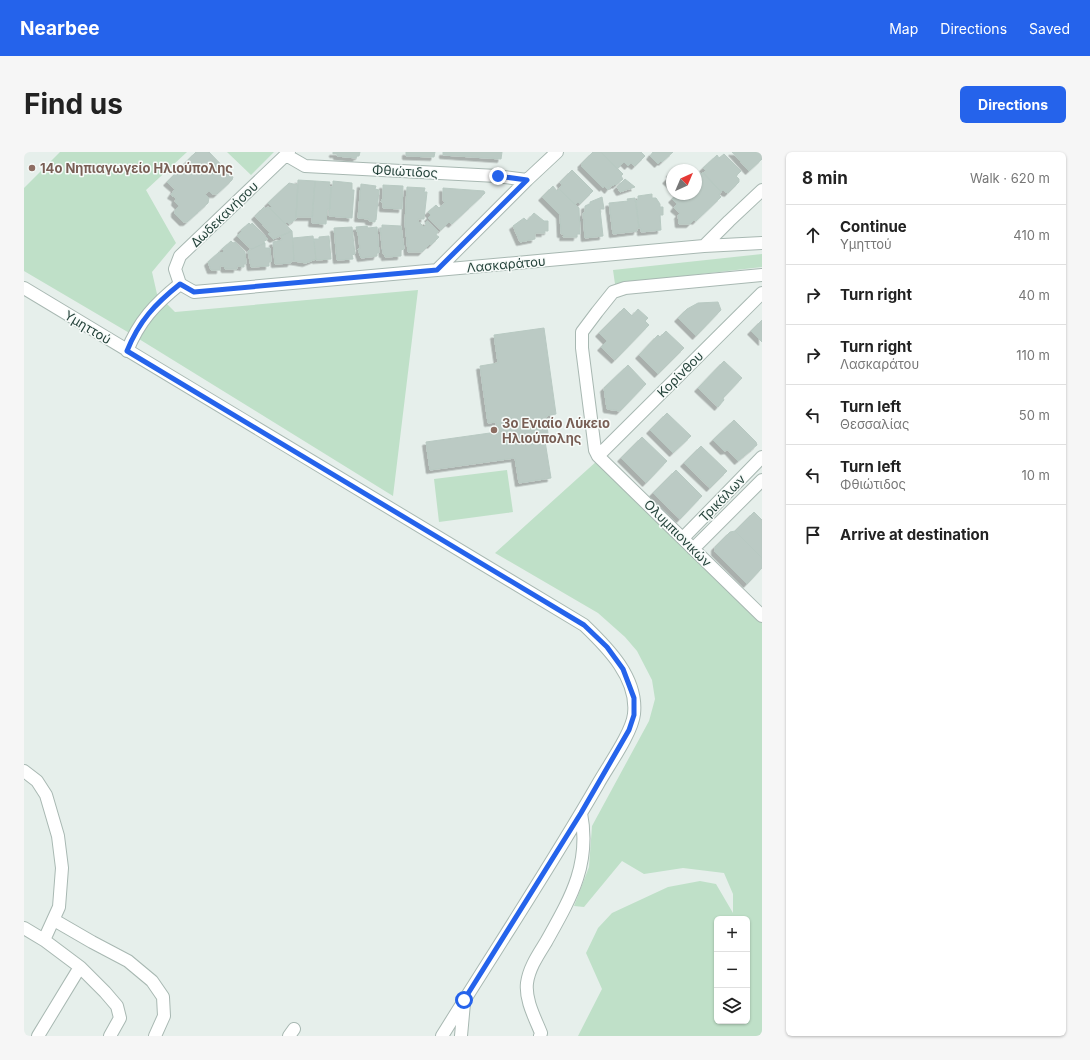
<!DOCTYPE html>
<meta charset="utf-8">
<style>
:root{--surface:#fff;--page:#f6f6f6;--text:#222;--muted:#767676;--line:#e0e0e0;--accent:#2563eb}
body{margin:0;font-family:Inter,sans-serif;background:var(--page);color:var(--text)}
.controls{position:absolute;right:12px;bottom:12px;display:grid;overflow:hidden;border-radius:6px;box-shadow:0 1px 3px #0004}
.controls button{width:36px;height:36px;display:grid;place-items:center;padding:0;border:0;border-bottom:1px solid var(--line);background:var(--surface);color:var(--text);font:20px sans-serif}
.compass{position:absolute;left:642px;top:12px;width:36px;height:36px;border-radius:50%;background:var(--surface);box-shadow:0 1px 3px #0004;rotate:44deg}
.stop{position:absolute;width:12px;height:12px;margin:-9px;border:3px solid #2563eb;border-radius:50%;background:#fff}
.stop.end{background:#2563eb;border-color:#fff;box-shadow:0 1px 4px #0008}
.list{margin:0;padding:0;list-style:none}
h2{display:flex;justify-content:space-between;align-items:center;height:52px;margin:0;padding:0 16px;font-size:17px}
h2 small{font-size:13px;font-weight:400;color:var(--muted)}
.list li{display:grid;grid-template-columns:26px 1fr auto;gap:12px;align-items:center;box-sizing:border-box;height:60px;padding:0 16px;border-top:1px solid var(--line)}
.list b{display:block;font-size:15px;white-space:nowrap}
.list p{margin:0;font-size:13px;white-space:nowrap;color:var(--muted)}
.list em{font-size:13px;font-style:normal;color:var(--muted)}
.icon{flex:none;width:22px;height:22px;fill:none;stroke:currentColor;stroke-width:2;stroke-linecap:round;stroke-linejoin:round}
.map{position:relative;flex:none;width:738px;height:884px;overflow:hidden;border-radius:6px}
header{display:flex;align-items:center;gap:24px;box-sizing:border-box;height:56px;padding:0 20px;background:var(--accent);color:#fff}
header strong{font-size:19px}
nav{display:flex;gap:22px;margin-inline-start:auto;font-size:14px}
.intro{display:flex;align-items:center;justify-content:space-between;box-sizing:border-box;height:96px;padding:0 24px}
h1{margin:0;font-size:28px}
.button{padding:10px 18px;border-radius:6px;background:var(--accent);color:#fff;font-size:14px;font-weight:700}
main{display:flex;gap:24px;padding:0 24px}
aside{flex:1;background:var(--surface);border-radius:6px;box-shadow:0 1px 3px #0004}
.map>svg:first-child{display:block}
</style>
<header>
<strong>Nearbee</strong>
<nav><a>Map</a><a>Directions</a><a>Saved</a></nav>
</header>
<div class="intro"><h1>Find us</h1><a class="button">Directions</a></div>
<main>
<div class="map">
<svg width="738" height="884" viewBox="0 0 738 884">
<defs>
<filter id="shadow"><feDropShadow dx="-3.5" dy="3.5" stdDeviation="0" flood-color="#0004"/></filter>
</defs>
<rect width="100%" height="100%" fill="#e6efeb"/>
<path fill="#bfe0c8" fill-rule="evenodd" d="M36 0H163L122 38 152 91 128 120 133 142 151 160 394 138 369 344 102 179 0 119V36Z
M203 0H250L227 23Z
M738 102V115L591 132 589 118Z
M574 308 738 468V884H554L578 837 562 801 574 776 588 761 644 735 676 729 692 732 709 761V742L700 721 659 716 620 722 598 709 560 755 550 754 565 715 568 674 625 569 631 547 628 528 613 499 601 485 574 461 471 401ZM693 767H723V869H693Z
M483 318 489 360 415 370 410 327Z"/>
<path fill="#bbcac4" stroke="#b8c9c2" filter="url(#shadow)" d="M172 0H185L209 25 208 28 193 42H188L185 39 181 42 185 46 184 51 163 70H159L151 62V58L155 54 151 50 152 46 147 43 151 37 143 30 159 14 161 16 164 14 162 10Z
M309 0H336L335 4H333L332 6 313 4V2H309Z
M382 0H411L410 5 382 4Z
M419 0H478L477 7 419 3Z
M569 0H577L599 22 597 24 599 27 592 33 591 32 589 34 588 33 584 38 580 34 579 36 557 14 559 13 557 12Z
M577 0H617L621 4 611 14 607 11 604 14 600 10 593 17Z
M629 0H649L638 10 637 9 634 12 626 4Z
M708 0H738V7L725 19Z
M700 2 717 19 712 24 715 27V30L704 41 701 40 699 38 697 40 679 21 682 19 679 16 693 3 695 6Z
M548 18 569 39 556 52 554 50 551 53 535 37 538 33 536 30Z
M648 20V33L642 28 647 23 646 21Z
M674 20 677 22 679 20 697 40 695 43 697 45 672 69 670 68 666 72H655L654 63 656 61 650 56 653 52 648 47 653 42H672V22Z
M601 27 611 35 596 40 593 35Z
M274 28 291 29 288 65H272Z
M291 29 306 30 305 35H307L306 57H303L302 72 288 71Z
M309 29 328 31V38H330L328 66 305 64 307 35H309Z
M265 31 274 33 272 67 265 72 263 70 261 72 246 56 248 55 244 51Z
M337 32 352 34 351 37 355 38 352 68H351V70L345 69V67L334 66Z
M359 33 379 34 378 57 359 56V50H357L358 47H359Z
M529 34 533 39 535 37 555 56 556 82H553V85H539L540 82H537L536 63 518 45Z
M383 35 401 36 400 40H403L400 67H394V69L400 75 402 73 401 71 403 69 414 79 412 83 415 85 407 93 406 92 398 100H384L381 71Z
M419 36 460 39 461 41 428 72 425 70 417 78 404 66 407 63 404 60 412 53 415 56 421 51 419 48Z
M628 42V46H632L636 52V55H639V63H636L637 78 617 80V76H615L612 49 614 48V44Z
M578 45 580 57H576L579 84 561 86 559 61H561V54L566 52V50Z
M611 46 615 76H613V79L589 82 585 51 604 49 603 47Z
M240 55 241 57 244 55 246 56 268 79 249 87 244 82 246 81 231 64Z
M510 61 520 69H524V79H520L521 81H511V87L496 90 489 74 500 66 503 69Z
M225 71 227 73 228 71 244 87 239 90 241 91 227 97 213 84 218 79 217 78Z
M358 73 377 74 380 97 377 98V104L361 105V102H359L356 76H358Z
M343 74 344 76 353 75 355 101H353V104L337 106 334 97H336L334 80H333L332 75Z
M328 75 331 102 328 103 329 107 313 108 310 76Z
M268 79 270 109H267V111L251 112 249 90 258 88 257 84Z
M289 84 292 107 282 111 270 109 269 86Z
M305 84 307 107 292 108 290 87H295V85Z
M207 89 209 91 211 90 221 100 222 112H220V115L213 114V117H201L200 114H196V118H187L184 110 195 100 198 101 200 99 198 97Z
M241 91V96H246L247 110H245V114L227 115 224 99Z
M694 150 697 158 672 184 654 166 663 157 674 151Z
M600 156 608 164 614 157 624 166 621 169 625 173 591 208 577 195 583 189 575 181Z
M738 168V190L727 179Z
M520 176 532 262 522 264 524 282 520 283 527 326 495 331 491 306 406 318 402 290 473 280 472 270 464 271 456 214 474 211 470 183Z
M642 179 660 196 634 222 615 203 634 183 636 185Z
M700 209 718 226 699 246 700 248 694 255 674 236Z
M604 213 622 232 596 259 583 257 580 236Z
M643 261 667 284 649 301 626 278Z
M710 268 732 290 733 293 714 309 704 298 700 299 689 288Z
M618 285 643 309 622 331 597 306Z
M677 294 703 319 686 336 660 311Z
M652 318 678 344 656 367 629 341Z
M730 360 738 368V406L711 379Z
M711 379 738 406V416L723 432 691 400V395L706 380Z"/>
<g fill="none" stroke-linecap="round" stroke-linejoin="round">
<defs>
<path id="minor" d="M262 3 281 14 473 24 503 28
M680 94 705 69 738 38
M413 118 503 28 533 0
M738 123 601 136 589 140 573 160 558 180V196L571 298 574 304 738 464
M156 132 170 140 680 94 738 91
M156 132 151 117 156 104 265 0
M0 136 560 473C584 496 614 526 610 562 608 581 584 614 574 632 525 717 470 800 418 884
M103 199C115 169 131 152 156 132
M574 304 738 141
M659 386 738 305
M669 397 738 328
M0 619 13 629 22 643 34 684 38 716 35 755 20 788 0 776
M30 768 68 790 104 809 128 829 139 845 140 864 131 884
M56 815 81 840 93 854 96 866 86 884
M14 884 56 815 20 788
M265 884 270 877
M437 884 440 851
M516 884 517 881C511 866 501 848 503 831 505 816 514 803 522 790 546 747 567 713 557 661"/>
</defs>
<use href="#minor" stroke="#a8b8b2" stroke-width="14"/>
<use href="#minor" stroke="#fff" stroke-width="12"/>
</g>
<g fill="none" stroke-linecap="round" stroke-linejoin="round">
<path stroke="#2563eb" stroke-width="5" d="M440 848 557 661 605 578 610 563V546L599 517 583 495 560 473 103 199C115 169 131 152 156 132L170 140 413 118 503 28 474 24"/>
</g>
<g fill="#8d6e63" stroke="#f7fbf9" stroke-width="1.5">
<circle cx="8" cy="16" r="4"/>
<circle cx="470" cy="278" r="4"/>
</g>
<g text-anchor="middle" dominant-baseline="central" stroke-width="3" stroke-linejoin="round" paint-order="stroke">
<g font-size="13" font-weight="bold" fill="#785e54" stroke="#f7fbf9" text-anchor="start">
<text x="16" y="16">14ο Νηπιαγωγείο Ηλιούπολης</text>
<text x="478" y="271">3ο Ενιαίο Λύκειο<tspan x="478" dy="15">Ηλιούπολης</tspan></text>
</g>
<g font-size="13" fill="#24423a" stroke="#f7fbf9">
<text transform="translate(381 19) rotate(3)">Φθιώτιδος</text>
<text transform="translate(200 62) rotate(-44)">Δωδεκανήσου</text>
<text transform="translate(482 112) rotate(-5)">Λασκαράτου</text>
<text transform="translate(64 175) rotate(31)">Υμηττού</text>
<text transform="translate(656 222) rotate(-45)">Κορίνθου</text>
<text transform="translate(698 346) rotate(-46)">Τρικάλων</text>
<text transform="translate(654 381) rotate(45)">Ολυμπιονικών</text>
</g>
</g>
</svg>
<div class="controls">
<button>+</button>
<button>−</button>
<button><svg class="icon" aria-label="layers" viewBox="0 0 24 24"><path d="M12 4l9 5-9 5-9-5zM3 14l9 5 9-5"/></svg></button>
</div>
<svg class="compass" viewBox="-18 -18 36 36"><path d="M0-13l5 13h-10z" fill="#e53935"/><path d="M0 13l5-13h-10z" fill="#767676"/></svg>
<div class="stop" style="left:440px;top:848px"></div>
<div class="stop end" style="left:474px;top:24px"></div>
</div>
<aside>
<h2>8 min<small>Walk · 620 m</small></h2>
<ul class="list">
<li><svg class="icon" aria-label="ahead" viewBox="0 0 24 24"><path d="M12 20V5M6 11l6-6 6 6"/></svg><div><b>Continue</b><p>Υμηττού</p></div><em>410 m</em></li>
<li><svg class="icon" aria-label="right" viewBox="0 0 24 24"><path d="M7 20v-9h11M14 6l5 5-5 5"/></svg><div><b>Turn right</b></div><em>40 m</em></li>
<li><svg class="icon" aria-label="right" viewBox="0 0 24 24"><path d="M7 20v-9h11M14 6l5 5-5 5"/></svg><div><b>Turn right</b><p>Λασκαράτου</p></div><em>110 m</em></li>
<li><svg class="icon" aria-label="left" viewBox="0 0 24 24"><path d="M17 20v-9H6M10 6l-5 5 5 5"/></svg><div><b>Turn left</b><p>Θεσσαλίας</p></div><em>50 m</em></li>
<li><svg class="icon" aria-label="left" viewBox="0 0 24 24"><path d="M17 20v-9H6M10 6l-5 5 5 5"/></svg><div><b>Turn left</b><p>Φθιώτιδος</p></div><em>10 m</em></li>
<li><svg class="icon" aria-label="arrive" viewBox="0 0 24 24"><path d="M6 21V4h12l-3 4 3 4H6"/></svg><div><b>Arrive at destination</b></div></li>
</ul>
</aside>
</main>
